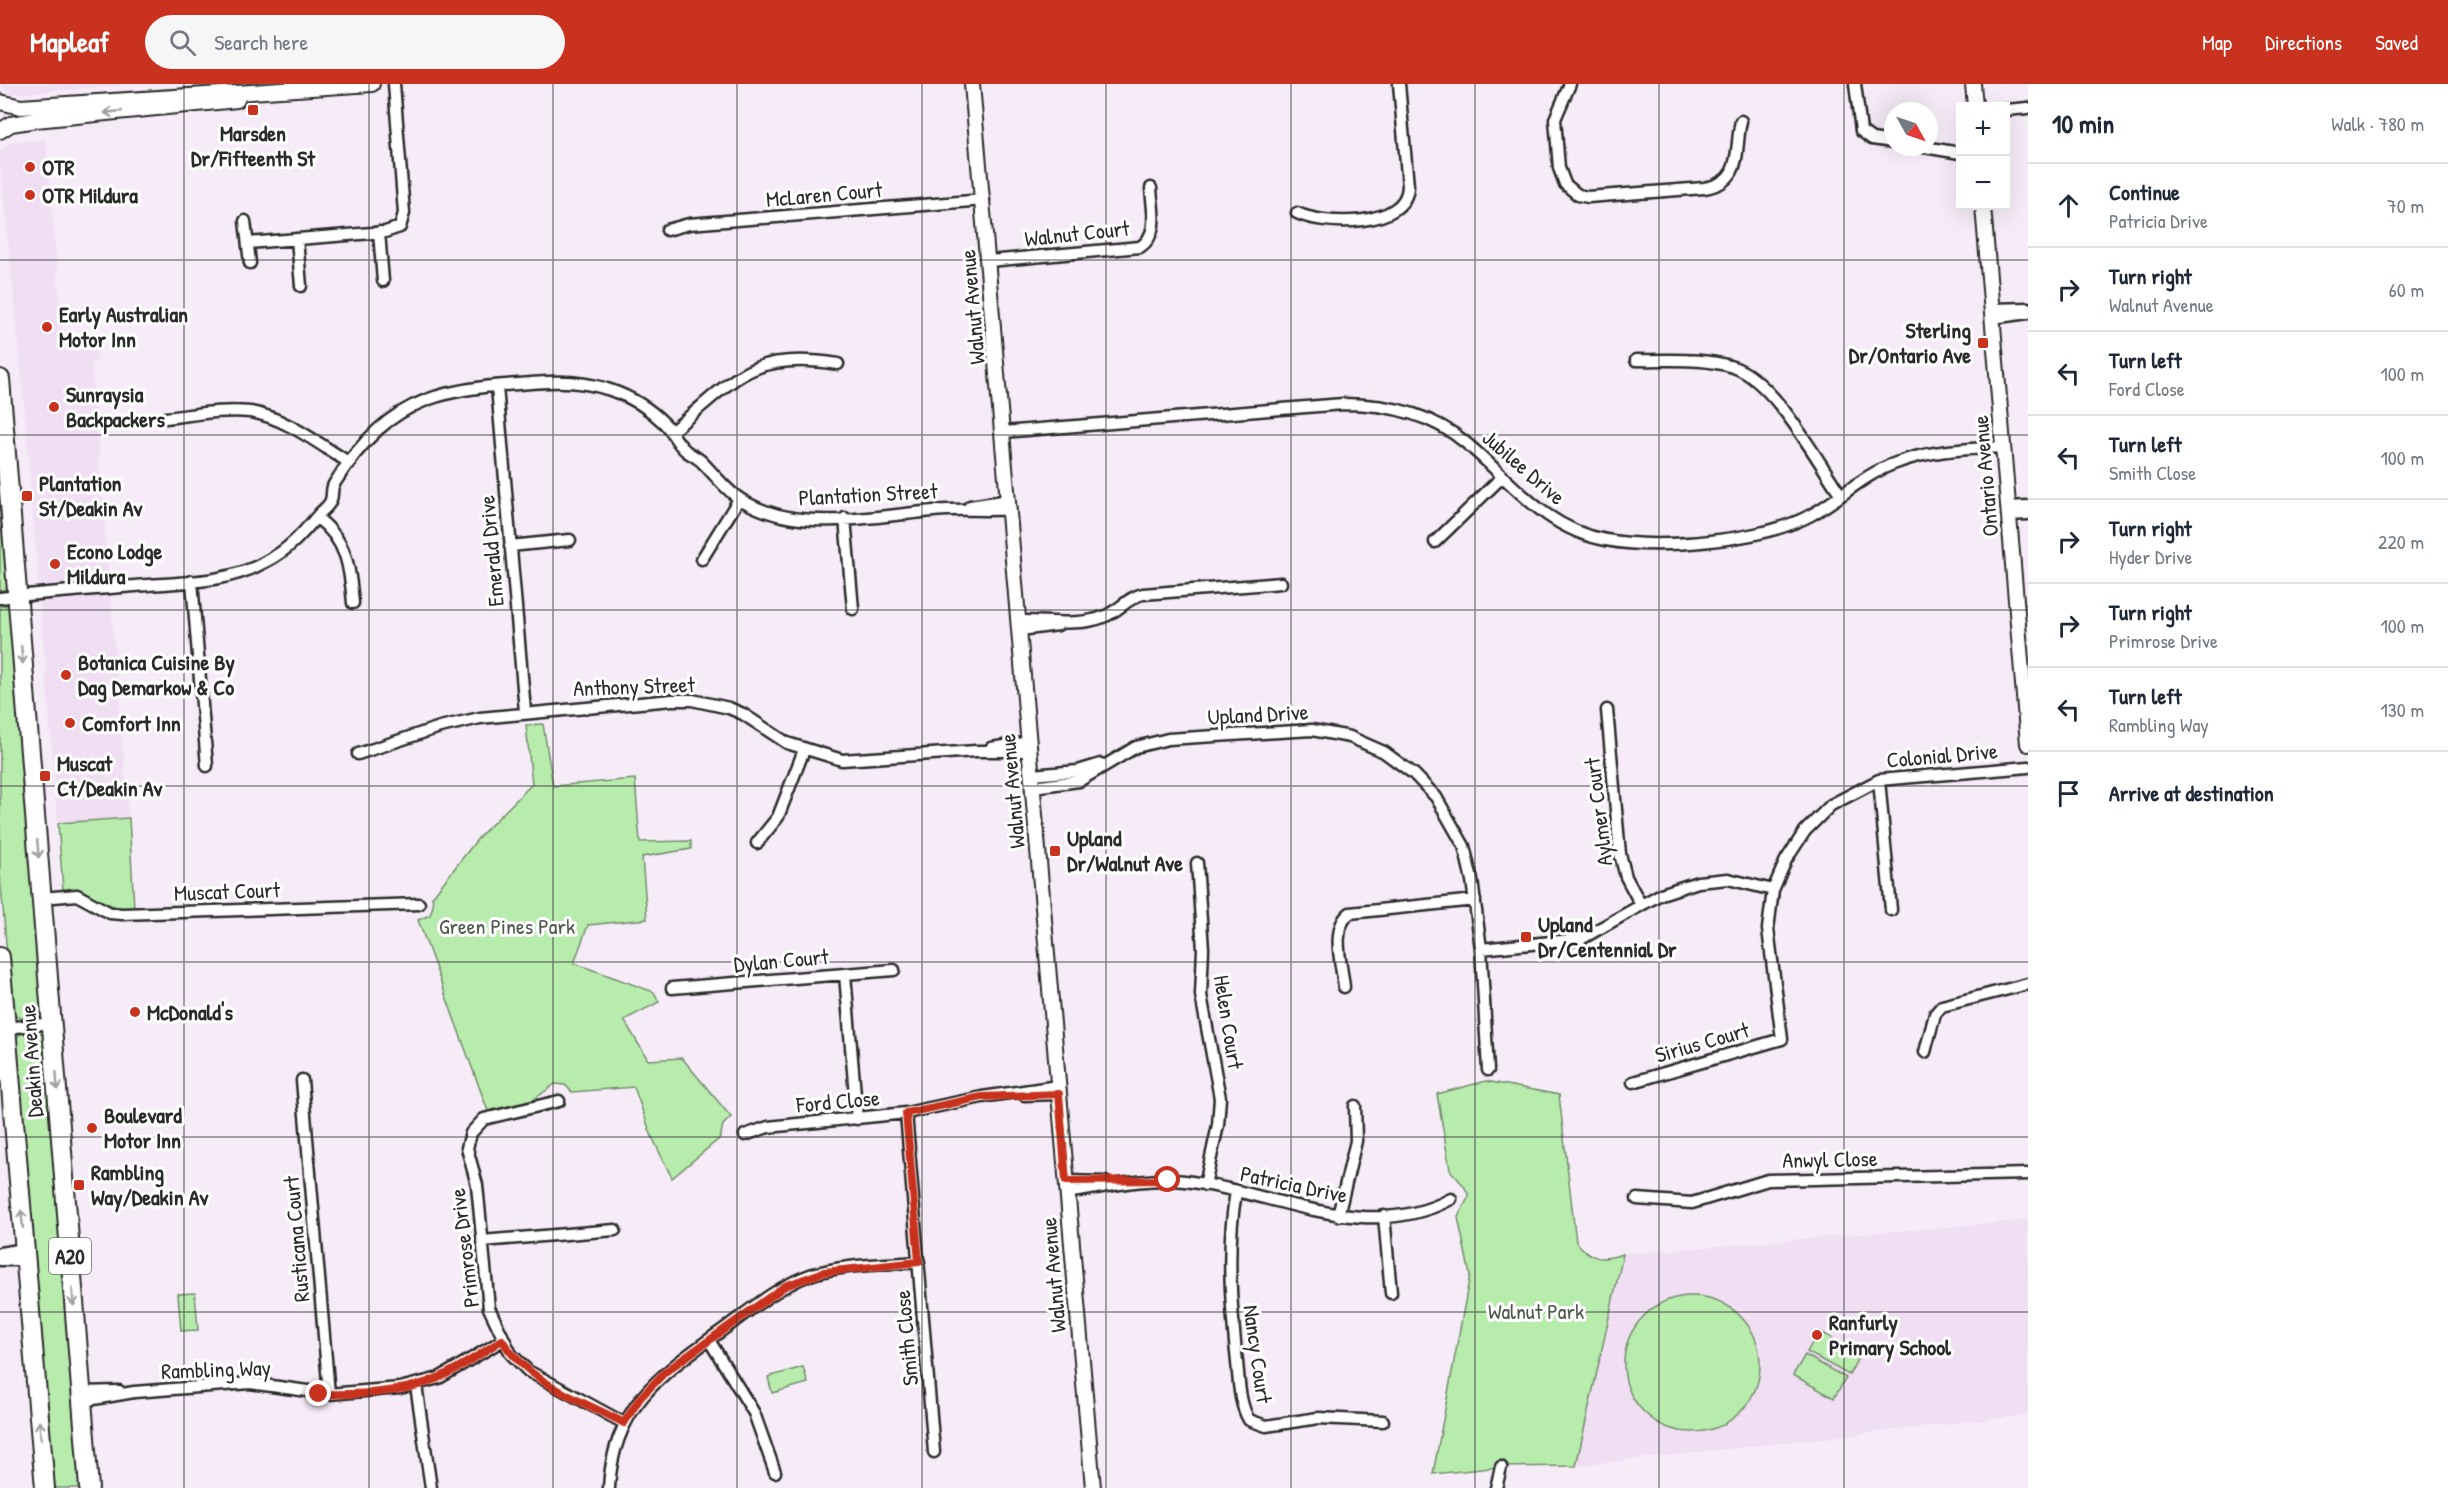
<!DOCTYPE html>
<meta charset="utf-8">
<style>
:root{--surface:#fff;--page:#f6f6f7;--text:#1f2937;--muted:#747a83;--line:#e0e1e3;--accent:#c8321e}
body{margin:0;font-family:"Patrick Hand",sans-serif;background:var(--page);color:var(--text)}
.controls{position:absolute;right:18px;top:18px;display:grid;overflow:hidden;border-radius:0px;box-shadow:0 6px 24px #0002}
.controls button{width:54px;height:54px;display:grid;place-items:center;padding:0;border:0;border-bottom:2px solid var(--line);background:var(--surface);color:var(--text);font:30px sans-serif}
.compass{position:absolute;left:1884px;top:18px;width:54px;height:54px;border-radius:50%;background:var(--surface);box-shadow:0 6px 24px #0002;rotate:130deg}
.stop{position:absolute;width:18px;height:18px;margin:-14px;border:4px solid #c8321e;border-radius:50%;background:#fff}
.stop.end{background:#c8321e;border-color:#fff;box-shadow:0 2px 6px #0008}
.list{margin:0;padding:0;list-style:none}
h2{display:flex;justify-content:space-between;align-items:center;height:78px;margin:0;padding:0 24px;font-size:26px}
h2 small{font-size:20px;font-weight:400;color:var(--muted)}
.list li{display:grid;grid-template-columns:39px 1fr auto;gap:18px;align-items:center;box-sizing:border-box;height:84px;padding:0 24px;border-top:2px solid var(--line)}
.list b{display:block;font-size:22px;white-space:nowrap}
.list p{margin:0;font-size:20px;white-space:nowrap;color:var(--muted)}
.list em{font-size:20px;font-style:normal;color:var(--muted)}
.icon{flex:none;width:33px;height:33px;fill:none;stroke:currentColor;stroke-width:2;stroke-linecap:round;stroke-linejoin:round}
.map{position:relative;flex:none;width:2028px;height:1404px;overflow:hidden}
header{display:flex;align-items:center;gap:36px;box-sizing:border-box;height:84px;padding:0 30px;background:var(--accent);color:#fff}
header strong{font-size:28px}
nav{display:flex;gap:33px;margin-inline-start:auto;font-size:21px}
.search{width:420px;height:54px;background:var(--page);display:flex;align-items:center;gap:15px;box-sizing:border-box;padding:0 21px;border-radius:33px;color:var(--muted);font-size:22px}
main{display:flex}
aside{flex:1;background:var(--surface)}
.map>svg:first-child{display:block}
</style>
<header>
<strong>Mapleaf</strong>
<div class="search"><svg class="icon" aria-label="search" viewBox="0 0 24 24"><circle cx="10" cy="10" r="6"/><path d="M15 15l6 6"/></svg>Search here</div>
<nav><a>Map</a><a>Directions</a><a>Saved</a></nav>
</header>
<main>
<div class="map">
<svg width="2028" height="1404" viewBox="0 0 2028 1404">
<rect width="100%" height="100%" fill="#f6ecf8"/>
<filter id="ink" filterUnits="userSpaceOnUse"><feTurbulence type="fractalNoise" baseFrequency=".0167" numOctaves="2"/><feDisplacementMap in="SourceGraphic" scale="12" xChannelSelector="R" yChannelSelector="G"/><feConvolveMatrix kernelMatrix="1 2 1 2 8 2 1 2 1" color-interpolation-filters="sRGB"/></filter>
<g filter="url(#ink)">
<path fill="#f0def3" d="M0 0H120L121 2 11 10Z
M46 55 62 246H66L68 257 96 254 98 277 91 278 129 734 58 739 21 283 0 79V67L11 58Z
M2028 1136V1331L1576 1382 1623 1170Z"/>
<path fill="#b8ecad" stroke="#728c6c" stroke-width="1.5" d="M0 386 9 504 0 507Z
M0 522H9L43 928C37 935 23 936 15 932L12 927 0 790Z
M543 640 553 702 635 695 640 758 691 757V765L642 773 647 835 588 841 574 879 654 908 659 918 624 936 648 976 682 974 731 1033 723 1041 720 1054 672 1094 652 1053 634 1003 572 1008 565 1001 555 1000 533 1016 488 1027 418 836 430 831 433 822 432 813 479 753 532 700 526 641Z
M129 734 134 824C104 827 93 804 63 806L58 739Z
M39 949 44 952 81 1404H51L14 957 20 950Z
M1486 997 1559 1011 1576 1158C1592 1176 1600 1177 1623 1170L1576 1382 1501 1383 1433 1390 1470 1191 1458 1133 1469 1112 1464 1102 1450 1086 1437 1010Z
M195 1209 198 1246 181 1247 178 1210Z
M1624 1280a68 68 0 1 1 136 0a68 68 0 1 1-136 0Z
M1819 1247 1860 1270 1849 1291 1807 1268Z
M1805 1271 1846 1294 1834 1314 1793 1291Z
M803 1283 808 1299 772 1309 768 1293Z"/>
<g fill="none" stroke-linecap="round" stroke-linejoin="round">
<defs>
<path id="minor" d="M1570 0 1555 35 1559 84 1565 100 1578 111 1588 113 1704 104C1744 98 1734 67 1741 37
M1855 0 1861 47 1872 55 1893 58
M2006 26 2028 24
M1924 63 1960 69
M1297 129C1324 142 1407 144 1408 102L1399 0
M245 137 250 179
M667 146 689 140 984 116
M379 148 383 197
M297 155 301 202
M248 159 385 148 400 143 404 129 394 0
M989 177 1140 163C1160 150 1152 124 1151 104
M1992 225 2028 224
M1992 234 2028 229
M1636 276C1667 277 1703 273 1733 283 1774 296 1816 375 1841 411
M497 303 525 627
M166 334C193 331 223 325 250 328 285 333 320 361 350 379
M672 347C735 296 749 266 838 280
M1003 348 1343 320C1387 320 1432 330 1466 359 1511 396 1544 445 1606 456 1659 466 1763 457 1811 431 1840 415 1864 390 1896 379 1930 366 1967 365 2003 363
M970 422 1009 416
M2008 423 2028 422
M2009 431 2028 430
M317 434C347 456 350 484 353 519
M845 434 853 525
M1435 458 1502 393
M510 462 570 456
M702 475 739 415
M192 497 207 682
M0 514C49 508 99 505 148 501 188 498 230 498 265 478 289 466 303 449 320 429 324 425 329 422 331 416 333 410 331 405 334 400 392 307 448 304 549 298 591 296 633 308 664 339 672 347 676 358 685 366 690 371 698 373 703 379 726 403 732 415 765 427 819 447 891 429 947 426 968 425 989 427 1010 425
M1019 537C1045 536 1078 543 1103 533 1118 528 1128 513 1143 510L1281 499
M1020 546 1058 541
M1607 626 1620 770 1626 793 1641 821
M991 664 1030 658
M358 670 440 643 480 634 672 616H692L729 624 743 630 787 659 842 676 976 667H1030
M1032 691 1078 687 1101 680
M1879 696 1891 826
M1033 703 1079 697 1136 663 1168 655 1312 646 1350 653 1384 668 1414 690 1436 713 1464 762 1472 796 1481 865 1488 986
M757 759 778 733 804 666
M1197 779 1203 865 1201 911 1220 1014 1218 1041 1205 1101
M42 814 77 811 110 829 122 830 419 820
M1481 865 1581 855 1661 810 1698 798 1728 795 1773 806
M845 890 857 1035
M1344 903C1342 881 1330 844 1350 829L1475 816
M672 904 894 886
M6 944 52 939
M1925 968 1935 930 1942 922 2028 900
M302 996 329 1310
M1633 998 1782 955 1768 845 1773 806 1786 776 1805 747 1831 721 1879 696 2028 683
M1024 1011 1059 1010
M559 1017 484 1035 471 1049 467 1064 477 1101 489 1224 511 1270 528 1287 624 1339
M906 1029 934 1368
M745 1051 768 1043 906 1029 982 1013 1058 1002
M1066 1097 1105 1098
M1236 1108C1226 1164 1231 1222 1237 1278 1239 1297 1239 1319 1249 1336L1266 1342 1318 1334 1383 1337
M1067 1109C1106 1103 1145 1093 1185 1097 1272 1107 1365 1161 1451 1115
M1637 1115 1692 1119 1768 1096 2028 1090
M1338 1132 1356 1057 1355 1022
M1384 1132 1391 1209
M482 1157 615 1146
M0 1169 25 1165
M0 1176H26
M709 1256 754 1329 775 1388
M416 1301 431 1404
M81 1308 119 1307
M82 1317 134 1308 250 1299 329 1310 400 1304 439 1294 503 1256
M609 1404C613 1319 666 1287 728 1242 754 1223 779 1202 810 1191 844 1180 884 1181 919 1178
M1496 1404 1501 1383"/>
<path id="tertiary" d="M972 0 1093 1404
M1973 0 1975 22
M0 18 21 23 372 0
M0 47 11 40 36 36 237 16
M1983 122 2028 660"/>
<path id="trunk" d="M0 295 89 1404
M0 873 45 1404"/>
</defs>
<use href="#minor" stroke="#2b2b2b" stroke-width="15"/>
<use href="#tertiary" stroke="#2b2b2b" stroke-width="18"/>
<use href="#trunk" stroke="#2b2b2b" stroke-width="22"/>
<use href="#minor" stroke="#fff" stroke-width="10"/>
<use href="#tertiary" stroke="#fff" stroke-width="14"/>
<use href="#trunk" stroke="#fff" stroke-width="18"/>
</g>
<defs><path id="oneway-shaft" d="M-6 0H5M1.5-3L5.5 0L1.5 3" fill="none" stroke-width="1.6" stroke-linecap="round" stroke-linejoin="round" transform="scale(1.5)"/></defs>
<g stroke="#a0a0a0">
<use href="#oneway-shaft" transform="translate(113 28) rotate(174)"/>
<use href="#oneway-shaft" transform="translate(22 571) rotate(85)"/>
<use href="#oneway-shaft" transform="translate(38 765) rotate(85)"/>
<use href="#oneway-shaft" transform="translate(57 997) rotate(86)"/>
<use href="#oneway-shaft" transform="translate(22 1135) rotate(-96)"/>
<use href="#oneway-shaft" transform="translate(73 1213) rotate(86)"/>
<use href="#oneway-shaft" transform="translate(40 1346) rotate(-95)"/>
</g>
</g>
<g fill="none" stroke-linecap="round" stroke-linejoin="round" filter="url(#ink)">
<path stroke="#c8321e" stroke-width="8" d="M319 1310C356 1311 404 1309 438 1294 461 1284 482 1269 502 1256 529 1300 581 1316 624 1339L640 1314 665 1288 785 1202 824 1188 919 1178 906 1029 982 1013 1059 1010 1066 1097 1168 1096"/>
</g>
<path fill="none" stroke="#2b2b2b" stroke-width="1.5" stroke-opacity="0.55" d="M184 0V1404M369 0V1404M553 0V1404M737 0V1404M922 0V1404M1106 0V1404M1291 0V1404M1475 0V1404M1659 0V1404M1844 0V1404M0 176H2028M0 351H2028M0 526H2028M0 702H2028M0 878H2028M0 1053H2028M0 1228H2028"/>
<g fill="#c8321e" stroke="#fff" stroke-width="2">
<rect x="247" y="20" width="12" height="12" rx="3"/>
<circle cx="30" cy="83" r="6"/>
<circle cx="30" cy="111" r="6"/>
<circle cx="47" cy="243" r="6"/>
<rect x="1977" y="253" width="12" height="12" rx="3"/>
<circle cx="54" cy="323" r="6"/>
<rect x="21" y="406" width="12" height="12" rx="3"/>
<circle cx="55" cy="480" r="6"/>
<circle cx="66" cy="591" r="6"/>
<circle cx="70" cy="639" r="6"/>
<rect x="39" y="686" width="12" height="12" rx="3"/>
<rect x="1049" y="761" width="12" height="12" rx="3"/>
<rect x="1520" y="847" width="12" height="12" rx="3"/>
<circle cx="135" cy="928" r="6"/>
<circle cx="92" cy="1044" r="6"/>
<rect x="73" y="1095" width="12" height="12" rx="3"/>
<circle cx="1817" cy="1251" r="6"/>
</g>
<g text-anchor="middle" dominant-baseline="central" stroke-width="6" stroke-linejoin="round" paint-order="stroke">
<rect fill="#fff" stroke="#6b6b6b" stroke-width="1.5" x="49" y="1154" width="42" height="36" rx="4.5"/>
<g font-size="21" font-weight="bold" fill="#2b2b2b">
<text x="70" y="1172">A20</text>
</g>
<g font-size="22" font-weight="bold" fill="#2b2b2b" stroke="#fff" text-anchor="start">
<text x="253" y="49" text-anchor="middle">Marsden<tspan x="253" dy="25">Dr/Fifteenth St</tspan></text>
<text x="42" y="83">OTR</text>
<text x="42" y="111">OTR Mildura</text>
<text x="59" y="230">Early Australian<tspan x="59" dy="25">Motor Inn</tspan></text>
<text x="1971" y="246" text-anchor="end">Sterling<tspan x="1971" dy="25">Dr/Ontario Ave</tspan></text>
<text x="66" y="310">Sunraysia<tspan x="66" dy="25">Backpackers</tspan></text>
<text x="39" y="399">Plantation<tspan x="39" dy="25">St/Deakin Av</tspan></text>
<text x="67" y="467">Econo Lodge<tspan x="67" dy="25">Mildura</tspan></text>
<text x="78" y="578">Botanica Cuisine By<tspan x="78" dy="25">Dag Demarkow &amp; Co</tspan></text>
<text x="82" y="639">Comfort Inn</text>
<text x="57" y="679">Muscat<tspan x="57" dy="25">Ct/Deakin Av</tspan></text>
<text x="1067" y="754">Upland<tspan x="1067" dy="25">Dr/Walnut Ave</tspan></text>
<text x="1538" y="840">Upland<tspan x="1538" dy="25">Dr/Centennial Dr</tspan></text>
<text x="147" y="928">McDonald's</text>
<text x="104" y="1031">Boulevard<tspan x="104" dy="25">Motor Inn</tspan></text>
<text x="91" y="1088">Rambling<tspan x="91" dy="25">Way/Deakin Av</tspan></text>
<text x="1829" y="1238">Ranfurly<tspan x="1829" dy="25">Primary School</tspan></text>
</g>
<g font-size="22" fill="#2b2b2b" stroke="#fff">
<text transform="translate(824 110) rotate(-5)">McLaren Court</text>
<text transform="translate(1077 149) rotate(-6)">Walnut Court</text>
<text transform="translate(972 223) rotate(-95)">Walnut Avenue</text>
<text transform="translate(1524 383) rotate(41)">Jubilee Drive</text>
<text transform="translate(1985 392) rotate(-95)">Ontario Avenue</text>
<text transform="translate(868 410) rotate(-3)">Plantation Street</text>
<text transform="translate(491 467) rotate(-95)">Emerald Drive</text>
<text transform="translate(634 602) rotate(-2)">Anthony Street</text>
<text transform="translate(1258 630) rotate(-3)">Upland Drive</text>
<text transform="translate(1942 671) rotate(-5)">Colonial Drive</text>
<text transform="translate(1012 707) rotate(-95)">Walnut Avenue</text>
<text transform="translate(1598 728) rotate(-97)">Aylmer Court</text>
<text transform="translate(227 807) rotate(-2)">Muscat Court</text>
<text transform="translate(781 876) rotate(-5)">Dylan Court</text>
<text transform="translate(1229 938) rotate(81)">Helen Court</text>
<text transform="translate(1702 958) rotate(-16)">Sirius Court</text>
<text transform="translate(31 977) rotate(-94)">Deakin Avenue</text>
<text transform="translate(838 1017) rotate(-5)">Ford Close</text>
<text transform="translate(1830 1075) rotate(-1)">Anwyl Close</text>
<text transform="translate(1294 1100) rotate(12)">Patricia Drive</text>
<text transform="translate(296 1155) rotate(-95)">Rusticana Court</text>
<text transform="translate(464 1164) rotate(-97)">Primrose Drive</text>
<text transform="translate(1053 1191) rotate(-95)">Walnut Avenue</text>
<text transform="translate(906 1254) rotate(-95)">Smith Close</text>
<text transform="translate(1258 1270) rotate(82)">Nancy Court</text>
<text transform="translate(216 1285) rotate(-2)">Rambling Way</text>
</g>
<g font-size="22" fill="#4e5b4c" stroke="#fff">
<text x="507" y="842">Green Pines Park</text>
<text x="1536" y="1227">Walnut Park</text>
</g>
</g>
</svg>
<div class="controls">
<button>+</button>
<button>−</button>
</div>
<svg class="compass" viewBox="-18 -18 36 36"><path d="M0-13l5 13h-10z" fill="#e53935"/><path d="M0 13l5-13h-10z" fill="#747a83"/></svg>
<div class="stop" style="left:1168px;top:1096px"></div>
<div class="stop end" style="left:319px;top:1310px"></div>
</div>
<aside>
<h2>10 min<small>Walk · 780 m</small></h2>
<ul class="list">
<li><svg class="icon" aria-label="ahead" viewBox="0 0 24 24"><path d="M12 20V5M6 11l6-6 6 6"/></svg><div><b>Continue</b><p>Patricia Drive</p></div><em>70 m</em></li>
<li><svg class="icon" aria-label="right" viewBox="0 0 24 24"><path d="M7 20v-9h11M14 6l5 5-5 5"/></svg><div><b>Turn right</b><p>Walnut Avenue</p></div><em>60 m</em></li>
<li><svg class="icon" aria-label="left" viewBox="0 0 24 24"><path d="M17 20v-9H6M10 6l-5 5 5 5"/></svg><div><b>Turn left</b><p>Ford Close</p></div><em>100 m</em></li>
<li><svg class="icon" aria-label="left" viewBox="0 0 24 24"><path d="M17 20v-9H6M10 6l-5 5 5 5"/></svg><div><b>Turn left</b><p>Smith Close</p></div><em>100 m</em></li>
<li><svg class="icon" aria-label="right" viewBox="0 0 24 24"><path d="M7 20v-9h11M14 6l5 5-5 5"/></svg><div><b>Turn right</b><p>Hyder Drive</p></div><em>220 m</em></li>
<li><svg class="icon" aria-label="right" viewBox="0 0 24 24"><path d="M7 20v-9h11M14 6l5 5-5 5"/></svg><div><b>Turn right</b><p>Primrose Drive</p></div><em>100 m</em></li>
<li><svg class="icon" aria-label="left" viewBox="0 0 24 24"><path d="M17 20v-9H6M10 6l-5 5 5 5"/></svg><div><b>Turn left</b><p>Rambling Way</p></div><em>130 m</em></li>
<li><svg class="icon" aria-label="arrive" viewBox="0 0 24 24"><path d="M6 21V4h12l-3 4 3 4H6"/></svg><div><b>Arrive at destination</b></div></li>
</ul>
</aside>
</main>
